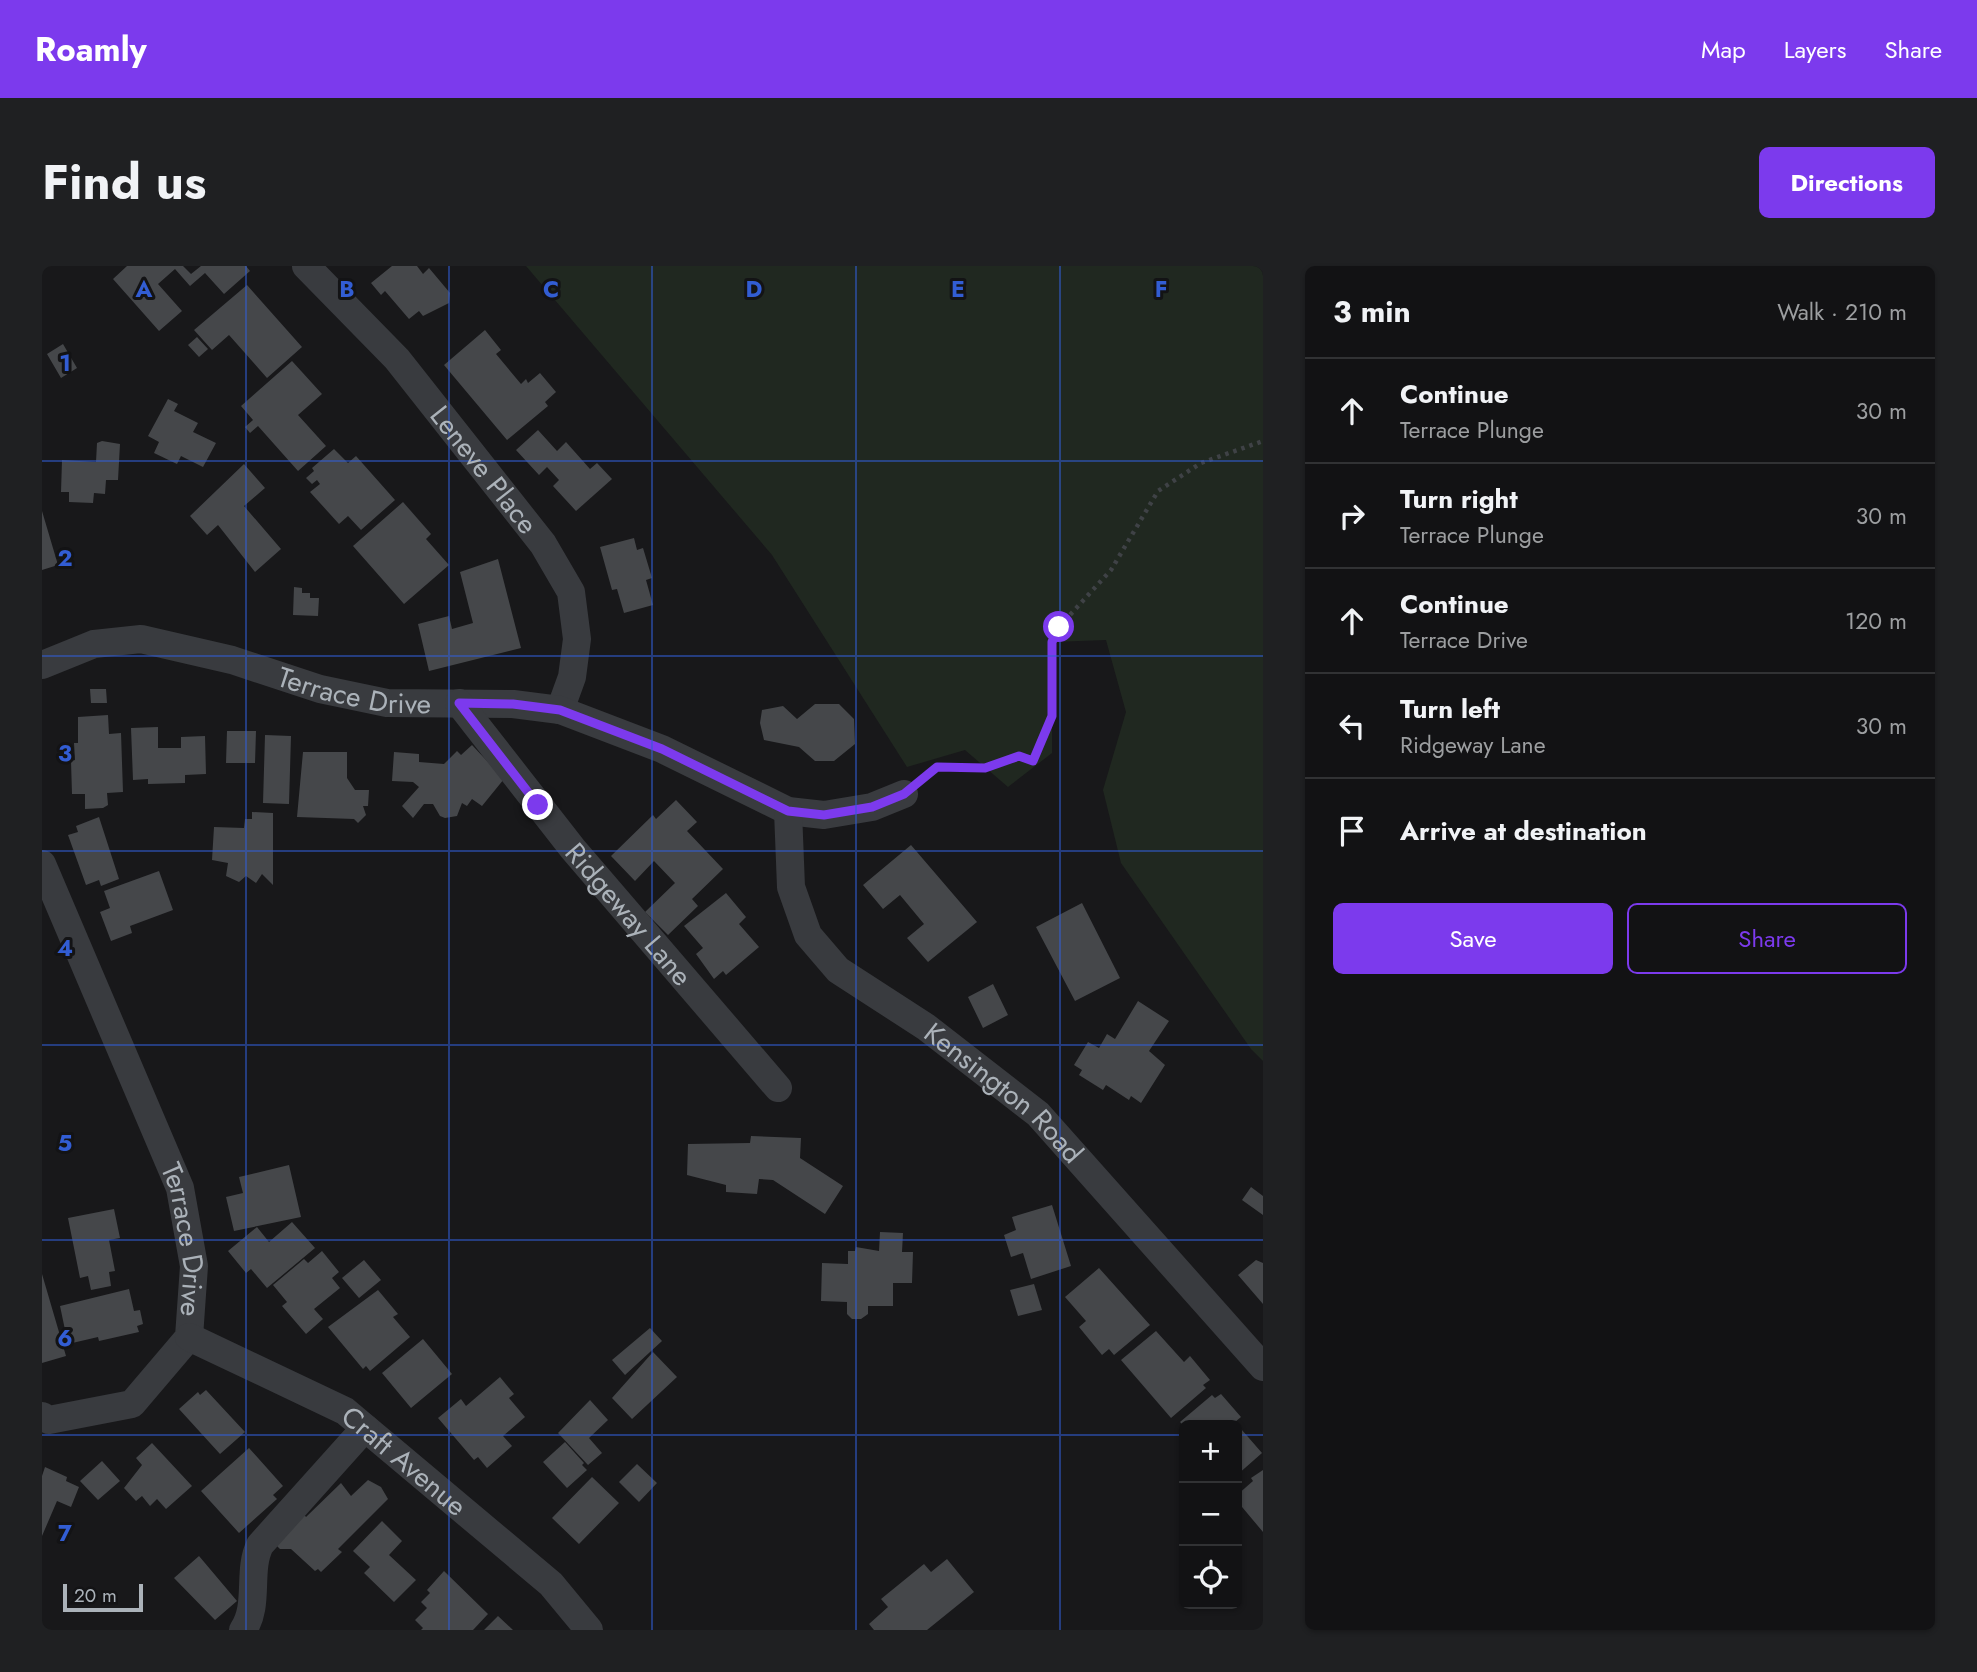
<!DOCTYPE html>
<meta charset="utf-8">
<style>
:root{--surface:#121214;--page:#1f2022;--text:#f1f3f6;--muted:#9c9ea0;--line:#313234;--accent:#7c3aed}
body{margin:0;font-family:Jost,sans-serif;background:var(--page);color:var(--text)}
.controls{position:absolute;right:21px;bottom:21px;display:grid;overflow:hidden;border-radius:10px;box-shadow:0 2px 5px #0004}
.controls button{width:63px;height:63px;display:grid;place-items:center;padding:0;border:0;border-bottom:2px solid var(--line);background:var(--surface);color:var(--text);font:35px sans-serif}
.scale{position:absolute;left:21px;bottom:18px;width:80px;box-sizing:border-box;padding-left:7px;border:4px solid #abb2b9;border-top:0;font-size:19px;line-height:24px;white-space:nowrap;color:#abb2b9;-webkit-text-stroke:5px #131315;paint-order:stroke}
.stop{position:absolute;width:21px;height:21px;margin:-16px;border:5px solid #7c3aed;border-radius:50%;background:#fff}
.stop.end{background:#7c3aed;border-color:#fff;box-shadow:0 2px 7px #0008}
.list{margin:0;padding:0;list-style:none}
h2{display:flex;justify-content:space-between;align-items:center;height:91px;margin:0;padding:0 28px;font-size:30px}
h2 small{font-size:23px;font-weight:400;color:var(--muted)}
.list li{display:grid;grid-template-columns:46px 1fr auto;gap:21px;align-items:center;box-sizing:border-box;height:105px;padding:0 28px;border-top:2px solid var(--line)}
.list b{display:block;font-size:26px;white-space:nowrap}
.list p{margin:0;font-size:23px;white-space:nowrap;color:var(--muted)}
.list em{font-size:23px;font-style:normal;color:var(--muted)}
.actions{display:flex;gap:14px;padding:21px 28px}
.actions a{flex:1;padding:16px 0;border:2px solid var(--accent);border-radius:10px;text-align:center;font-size:24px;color:var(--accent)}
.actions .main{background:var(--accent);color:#fff}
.icon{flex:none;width:38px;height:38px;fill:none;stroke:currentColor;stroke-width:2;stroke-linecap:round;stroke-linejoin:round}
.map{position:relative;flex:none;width:1221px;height:1364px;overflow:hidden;border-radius:10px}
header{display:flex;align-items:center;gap:42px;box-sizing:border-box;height:98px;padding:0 35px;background:var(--accent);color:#fff}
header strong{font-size:33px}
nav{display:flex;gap:38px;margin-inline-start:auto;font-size:24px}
.intro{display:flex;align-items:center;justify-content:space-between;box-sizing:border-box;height:168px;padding:0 42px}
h1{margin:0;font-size:49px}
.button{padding:18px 32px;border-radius:10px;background:var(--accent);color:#fff;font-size:24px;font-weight:700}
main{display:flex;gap:42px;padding:0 42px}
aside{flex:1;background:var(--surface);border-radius:10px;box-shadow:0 2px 5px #0004}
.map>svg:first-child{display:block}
</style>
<header>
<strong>Roamly</strong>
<nav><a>Map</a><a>Layers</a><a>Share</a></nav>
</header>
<div class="intro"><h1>Find us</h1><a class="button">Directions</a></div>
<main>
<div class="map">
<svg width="1221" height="1364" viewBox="0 0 1221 1364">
<rect width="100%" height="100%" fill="#18181a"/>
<path fill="#202820" d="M484 0H1221V795L1209 783 1079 597 1061 524 1084 446 1064 374 1010 376V487L966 521 923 484 865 501 730 289Z"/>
<path fill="#45474a" d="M85 0H141L149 8 159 0H204L208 5 182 28 163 7 148 20 133 3 116 18 140 45 117 65 71 13Z
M350 0H375L381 8 387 2 408 27 407 37 381 50 377 45 367 53 343 25 339 29 329 17Z
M205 19 260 81 225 112 187 69 170 84 152 64Z
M443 64 459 84 454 88 479 118 484 113 486 117 498 107 514 126 503 136 506 140 465 174 402 99Z
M155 71 166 83 157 91 146 79Z
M21 78 35 102 19 112 5 88Z
M250 95 280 128 256 149 284 180 256 205 216 160 208 167 203 161 211 154 199 140Z
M126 133 136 138 132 145 156 157 151 166 174 177 161 201 139 190 135 198 112 187 117 176 106 170Z
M496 164 515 185 524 176 548 203 555 197 570 213 534 245 511 220 517 214 505 201 497 209 474 184Z
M60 175 78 178 76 214H64L63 228 52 227 51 237 27 236V226H19L20 194 54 196 55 177Z
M292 183 306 197 314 190 353 234 319 264 306 250 297 258 268 226 278 218 275 214 270 218 264 212 272 205 270 202Z
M202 198 223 222 202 240 239 283 213 306 176 259 165 269 148 250Z
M361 236 389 268 384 273 407 299 362 338 311 280Z
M0 245 16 299 0 304Z
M592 272 595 284 601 282 610 312 604 314 611 339 582 347 575 323 570 324 558 281Z
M456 293 479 382 387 405 376 358 407 350 410 363 431 357 418 306Z
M252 321 260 322V327H268V332H277L276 350 251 349Z
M48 423H64L65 437H49Z
M773 438H797L812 453 813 478 792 495H773L757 481 722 474 718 457 720 444 741 440 755 453Z
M66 449 67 468 79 467 81 526 65 527 66 539 61 542 43 543V528H30L29 495 33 494 32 477H36V451Z
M116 461V482H139V471L163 470 164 508 143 509V517L106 518V513L91 514 89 462Z
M185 465H214L213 497H184Z
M223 469 249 470 247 538 221 537Z
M430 479 462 513 440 540 430 533 425 540 420 537 415 550 403 552 398 550 391 538H382L371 552 360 540 377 521 371 516 350 515 352 486 377 488V496L402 498 415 485 419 489Z
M261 486H305V512L313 524H327L326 540H321L324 549 316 557 312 553 255 551Z
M634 534 655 556 645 565 681 603 650 633 656 640 626 669 603 646 633 617 612 595 593 615 569 590 611 549 614 553Z
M210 546 231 547V619L220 608 214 617 204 610 197 616 184 610 186 597 170 594 172 561 202 562 203 553H210Z
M57 551 77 613 59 620 57 614 44 619 26 569 36 566 34 560Z
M869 579 935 656 886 696 865 672 882 658 858 629 841 643 821 619Z
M117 605 131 644 88 660 90 667 69 675 58 646 68 642 62 625Z
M684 627 704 651 697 658 717 681 684 709 681 705 672 713 654 688 661 682 642 660Z
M1040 637 1078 712 1033 735 994 661Z
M951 718 966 749 941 762 926 731Z
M1096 735 1127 755 1107 785 1123 799 1099 837 1089 830 1087 834 1064 819 1061 824 1037 809 1040 804 1032 799 1046 776 1057 782 1065 768 1073 773Z
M709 870 759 872 758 892 801 920 783 948 731 914 717 913 715 928 684 926V919L645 909 646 878 708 877Z
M247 899 259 951 192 965 184 931 201 927 197 911Z
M1209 921 1221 930V949L1200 934Z
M1010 939 1029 1000 989 1013 981 987 969 991 962 969 974 964 970 951Z
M72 943 78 972 67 974 73 1005 67 1006 69 1020 49 1024 46 1010 38 1012 26 952Z
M250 956 273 982 225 1022 209 1003 204 1007 186 985 215 961 227 976Z
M838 966 861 967 860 986H871L870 1017H851V1040H826V1048L819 1053H810L805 1048V1036L779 1035 780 997 806 998V985H813L814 981 837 985Z
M280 985 297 1006 290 1012 298 1022 272 1043 281 1053 264 1068 240 1040 245 1036 231 1019 262 993 266 997Z
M322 994 339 1014 317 1032 300 1012Z
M1214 994 1221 997V1038L1196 1009Z
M1057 1002 1108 1059 1072 1089 1067 1083 1060 1089 1037 1061 1044 1055 1023 1031Z
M0 1008 24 1090 0 1097Z
M992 1018 1000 1044 976 1050 968 1024Z
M87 1023 92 1045 98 1044 101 1058 95 1060 97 1066 57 1075 56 1071 26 1078 18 1040Z
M336 1024 356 1048 351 1051 368 1071 328 1105 324 1100 321 1103 286 1061Z
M608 1062 620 1075 583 1109 570 1094Z
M1114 1065 1142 1096 1148 1090 1168 1114 1161 1119 1164 1122 1129 1152 1079 1094Z
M381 1073 410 1108 369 1142 340 1107Z
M611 1086 635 1111 590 1153 570 1132Z
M458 1111 472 1128 467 1132 483 1151 461 1170 470 1180 445 1202 436 1191 432 1194 396 1152 419 1133 424 1140Z
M164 1124 203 1166 178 1188 137 1143 156 1126 158 1129Z
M1179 1128 1199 1151 1193 1156 1220 1187 1195 1209V1159H1141L1138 1156 1170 1129 1173 1132Z
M548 1134 566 1154 547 1172 560 1187 546 1199 516 1167Z
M523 1176 542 1197 540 1199 545 1204 525 1222 501 1196Z
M110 1177 150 1220 124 1243 115 1233 108 1240 100 1230 94 1235 82 1222 100 1199 94 1192Z
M207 1182 241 1220 231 1229 235 1233 197 1267 159 1225Z
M60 1195 78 1215 56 1234 38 1215Z
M595 1198 615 1217 597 1236 577 1216Z
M3 1201 25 1211 24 1215 37 1221 29 1241 15 1235 0 1270V1210Z
M1221 1204V1266L1195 1235V1229L1211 1215 1209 1212Z
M550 1211 577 1237 537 1278 510 1252Z
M326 1214 339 1221 346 1233 296 1283 300 1286 279 1306 276 1303 273 1305 249 1283H238L233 1278 260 1246 264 1251 299 1217 309 1230Z
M340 1255 360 1275 347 1289 374 1314 352 1336 322 1307 328 1301 311 1285Z
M157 1290 195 1335 173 1354 132 1312Z
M905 1293 932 1326 885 1364H832L827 1358 846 1341 839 1333 882 1298 889 1306Z
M402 1305 446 1348 431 1364H379L381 1362 373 1354 385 1342 379 1336 388 1327 385 1324Z
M456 1350 471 1364H442Z"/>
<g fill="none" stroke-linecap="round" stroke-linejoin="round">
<path stroke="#3f4246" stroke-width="4.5" stroke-dasharray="3.5 5" stroke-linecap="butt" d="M882 512 895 501 943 502 977 490 991 495 1010 450V376L1017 361 1069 304 1116 225 1159 197 1221 175"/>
<g stroke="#393b3f" stroke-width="28">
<path id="s1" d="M264 0 355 93 501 278 529 326 535 373 530 411 518 444"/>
<path id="s2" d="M0 399 52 378 99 373 190 394 278 423 345 437 471 438 518 444 620 483 746 545 782 549 830 541 862 528"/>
<path id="s3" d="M417 437 531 583 736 822"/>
<path id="s4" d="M746 545 749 621 766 669 796 704 884 761 996 848 1221 1101"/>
<path id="s5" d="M0 598 138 922 152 1000 147 1071 90 1138 7 1154 0 1150"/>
<path id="s6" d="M147 1071 303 1145 509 1318 547 1364"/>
<path d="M201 1364C218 1339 205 1305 218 1279L323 1162"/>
</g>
</g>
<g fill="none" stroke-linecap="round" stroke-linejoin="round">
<path stroke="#7c3aed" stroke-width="9" d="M496 539 417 437 471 438 518 444 620 483 746 545 782 549 830 541 862 528 895 501 943 502 977 490 991 495 1010 450V376L1017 361"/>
</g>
<path fill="none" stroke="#325dd3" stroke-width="2" stroke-opacity="0.55" d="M204 0V1364M407 0V1364M610 0V1364M814 0V1364M1018 0V1364M0 195H1221M0 390H1221M0 585H1221M0 779H1221M0 974H1221M0 1169H1142M1195 1169H1221"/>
<g text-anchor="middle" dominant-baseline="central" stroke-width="6" stroke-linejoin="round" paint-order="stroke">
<g font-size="28" fill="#abb2b9" stroke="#131315">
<text stroke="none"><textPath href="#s1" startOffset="271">Leneve Place</textPath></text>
<text stroke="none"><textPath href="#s2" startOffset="324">Terrace Drive</textPath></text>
<text stroke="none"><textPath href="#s3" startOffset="271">Ridgeway Lane</textPath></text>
<text stroke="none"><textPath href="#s4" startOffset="380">Kensington Road</textPath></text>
<text stroke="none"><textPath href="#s5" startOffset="404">Terrace Drive</textPath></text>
<text stroke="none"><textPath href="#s6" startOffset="250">Craft Avenue</textPath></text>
</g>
</g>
<g font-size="23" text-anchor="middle" font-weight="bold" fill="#325dd3" stroke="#131315" stroke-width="6" stroke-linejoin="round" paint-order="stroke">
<text x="102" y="31">A</text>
<text x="305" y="31">B</text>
<text x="509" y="31">C</text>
<text x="712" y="31">D</text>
<text x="916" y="31">E</text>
<text x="1119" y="31">F</text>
<text x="23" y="105">1</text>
<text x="23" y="300">2</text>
<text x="23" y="495">3</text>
<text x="23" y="690">4</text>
<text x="23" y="885">5</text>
<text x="23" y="1080">6</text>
<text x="23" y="1275">7</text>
</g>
</svg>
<div class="controls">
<button>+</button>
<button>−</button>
<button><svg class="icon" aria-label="locate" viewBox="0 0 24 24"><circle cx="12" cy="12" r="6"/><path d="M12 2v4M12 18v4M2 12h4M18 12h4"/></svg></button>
</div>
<div class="scale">20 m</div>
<div class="stop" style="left:1017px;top:361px"></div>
<div class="stop end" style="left:496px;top:539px"></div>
</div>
<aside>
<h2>3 min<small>Walk · 210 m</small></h2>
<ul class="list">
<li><svg class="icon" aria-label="ahead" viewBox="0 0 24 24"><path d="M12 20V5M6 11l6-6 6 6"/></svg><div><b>Continue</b><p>Terrace Plunge</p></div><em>30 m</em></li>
<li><svg class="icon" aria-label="right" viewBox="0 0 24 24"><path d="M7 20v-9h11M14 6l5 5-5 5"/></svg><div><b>Turn right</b><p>Terrace Plunge</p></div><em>30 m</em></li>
<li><svg class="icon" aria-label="ahead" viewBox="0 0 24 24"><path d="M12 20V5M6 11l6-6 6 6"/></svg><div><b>Continue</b><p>Terrace Drive</p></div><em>120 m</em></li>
<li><svg class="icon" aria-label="left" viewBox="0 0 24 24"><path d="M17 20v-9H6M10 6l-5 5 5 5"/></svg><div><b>Turn left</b><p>Ridgeway Lane</p></div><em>30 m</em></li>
<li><svg class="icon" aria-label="arrive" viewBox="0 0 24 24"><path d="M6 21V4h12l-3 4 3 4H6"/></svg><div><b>Arrive at destination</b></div></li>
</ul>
<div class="actions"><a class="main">Save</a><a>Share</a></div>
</aside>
</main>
